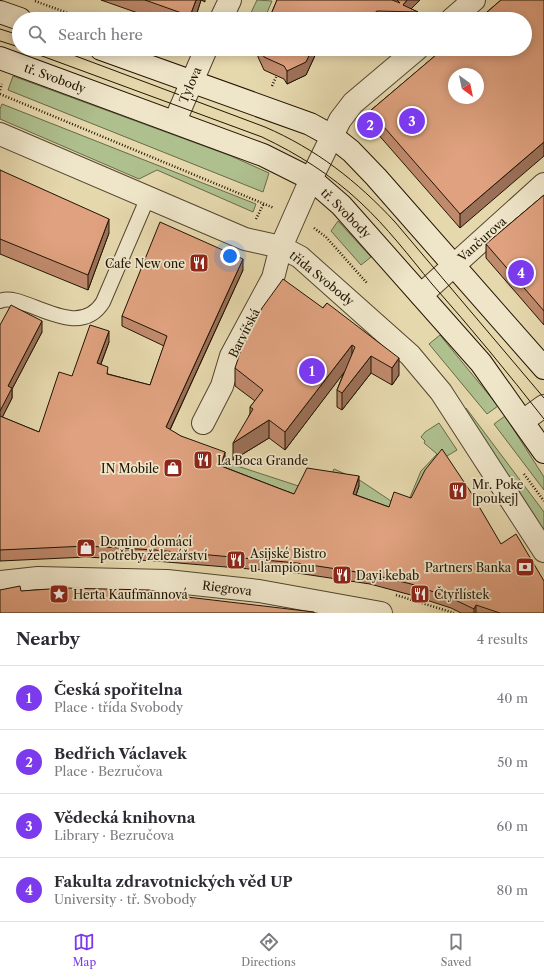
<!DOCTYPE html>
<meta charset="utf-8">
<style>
:root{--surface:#fff;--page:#f7f7f7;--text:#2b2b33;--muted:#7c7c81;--line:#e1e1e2;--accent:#7c3aed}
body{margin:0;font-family:"Libre Caslon Text",serif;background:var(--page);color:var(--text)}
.compass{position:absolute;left:448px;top:68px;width:36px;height:36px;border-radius:50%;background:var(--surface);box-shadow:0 2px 10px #0003;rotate:147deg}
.you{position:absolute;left:230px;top:256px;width:14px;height:14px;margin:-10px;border:3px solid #fff;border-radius:50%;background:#1a73e8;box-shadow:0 0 0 6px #1a73e833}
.badge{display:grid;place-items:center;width:26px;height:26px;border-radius:50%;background:var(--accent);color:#fff;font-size:13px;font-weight:700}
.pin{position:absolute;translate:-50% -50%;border:2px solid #fff;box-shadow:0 1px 4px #0006}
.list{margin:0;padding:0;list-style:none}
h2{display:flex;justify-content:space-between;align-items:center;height:52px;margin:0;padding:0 16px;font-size:17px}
h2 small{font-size:13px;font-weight:400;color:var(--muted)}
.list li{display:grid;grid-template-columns:26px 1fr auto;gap:12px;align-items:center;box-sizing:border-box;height:64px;padding:0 16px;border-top:1px solid var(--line)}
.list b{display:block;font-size:15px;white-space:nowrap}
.list p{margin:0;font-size:13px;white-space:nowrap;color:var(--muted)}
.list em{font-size:13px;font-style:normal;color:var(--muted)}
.icon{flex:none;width:22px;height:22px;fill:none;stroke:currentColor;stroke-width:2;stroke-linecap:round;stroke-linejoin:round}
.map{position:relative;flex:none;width:544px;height:613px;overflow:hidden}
.search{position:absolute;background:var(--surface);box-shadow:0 2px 10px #0003;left:12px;right:12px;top:12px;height:44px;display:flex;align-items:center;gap:10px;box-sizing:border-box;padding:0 14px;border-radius:22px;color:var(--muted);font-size:15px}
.sheet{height:308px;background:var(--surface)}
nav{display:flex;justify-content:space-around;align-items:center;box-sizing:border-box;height:56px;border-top:1px solid var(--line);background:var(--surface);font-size:11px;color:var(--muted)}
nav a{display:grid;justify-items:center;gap:2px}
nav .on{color:var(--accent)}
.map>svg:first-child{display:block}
</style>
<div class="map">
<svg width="544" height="613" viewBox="0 0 544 613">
<rect width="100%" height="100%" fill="#e6d8ad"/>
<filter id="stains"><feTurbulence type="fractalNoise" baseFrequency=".005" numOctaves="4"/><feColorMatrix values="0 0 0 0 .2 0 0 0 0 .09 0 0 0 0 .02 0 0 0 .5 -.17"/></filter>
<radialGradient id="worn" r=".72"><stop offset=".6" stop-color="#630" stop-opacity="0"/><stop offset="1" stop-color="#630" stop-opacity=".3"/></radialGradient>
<path fill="#afc08f" stroke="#686a49" d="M257 0 272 1 266 15H264V18L266 19H248Z
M13 76 231 156 269 173 263 192 8 90Z
M2 104 256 204 253 212 157 170 139 179 0 119V109Z
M338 221 371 257 361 265 331 231Z
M440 335 498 406 487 414 429 344Z
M466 408 544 512V531L464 411Z
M505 416 544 477V490L494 424Z
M439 423 457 450 442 459 406 507 421 471 437 454 424 443 425 441 421 437 425 432Z
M225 462 323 494 334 469 361 481 394 503 389 518 315 512 222 471Z"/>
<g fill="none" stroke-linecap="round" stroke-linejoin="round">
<defs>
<path id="lane" d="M0 301C22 290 77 344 103 302L148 197"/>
<path id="street" d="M221 19 230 0
M452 19 474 0
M175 121 206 49
M0 134 245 239 281 247 300 257 410 355 441 392 544 551
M421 295 544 184
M523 421 544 406
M203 423 222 386 231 356 273 278 281 247 311 179 340 120 353 103 417 49
M0 582 38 578 167 581 259 591 381 613"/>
<path id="secondary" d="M0 12 20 19
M101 49 310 124 332 136 351 151 376 177 544 368
M0 58 263 155 311 179 341 205 481 363 544 452"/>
</defs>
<use href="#lane" stroke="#52452e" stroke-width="16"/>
<use href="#street" stroke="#52452e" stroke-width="24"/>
<use href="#secondary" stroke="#211403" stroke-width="24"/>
<path stroke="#211403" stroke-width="2.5" stroke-dasharray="1 2" stroke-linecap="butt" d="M35 1 84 19
M272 86 277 75
M0 90 2 84
M0 94 274 208
M256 219 264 203
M314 228 326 237 367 283
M524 474 544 501
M396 595 454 613"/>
<use href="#lane" stroke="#efe6ca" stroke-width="14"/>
<use href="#street" stroke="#efe6ca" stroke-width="22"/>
<use href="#secondary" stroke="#efe6ca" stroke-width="22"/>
<path stroke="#211403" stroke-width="1" d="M0 29 19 35
M0 41 19 47
M23 49 262 137C298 154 331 175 360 202 387 227 409 256 432 284 471 328 508 373 544 419
M57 49 265 127C316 149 357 181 395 222L544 398"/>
</g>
<path fill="#c08a6d" stroke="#211403" d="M101 0H205V2L201 0 195 19H155Z
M277 0H420L411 9 418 12V19H269Z
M501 0 460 228 370 125V111Z
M258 49H318L306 75 287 84 284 79 264 70 258 57Z
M0 170 109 233 88 290 0 254Z
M544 195V325L486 258V244Z
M243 270 170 430 225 462 224 467 278 488 294 494 359 486 356 495 389 507 501 544 544 613H461L451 608 411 595 370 584 297 573 155 561 86 557 0 561V325L42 332 12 389V398L2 417 39 432 72 376 109 342 101 364 108 374 150 385 164 346 122 326V316Z
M327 303 399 375 392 385 371 373 342 410 337 407V390L344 372 285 450 269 438 233 460 250 413V407L255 401 235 386V368L323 308Z"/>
<path fill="#9c7159" stroke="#211403" d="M196 0H201L195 19H190V16Z
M407 0H420L408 12 403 5Z
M377 11V19H367Z
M312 49H318L306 75 287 84V71Z
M544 142V156L460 228V214Z
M109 219V233L88 290V275Z
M243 259V270L166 438V427Z
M42 321V332L12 389V398L0 422V411L8 386Z
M109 331V342L97 374V363Z
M352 345V362L285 450V432Z
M371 356V373L342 410V393Z
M399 358V375L392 385V368Z
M269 420V438L233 460V443Z
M225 452V462L221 477V466Z
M359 476V486L353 504V494Z
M476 605V613H474V609Z"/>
<path fill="#dfa17f" stroke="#211403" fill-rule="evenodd" d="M145 0H196L190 16Z
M277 0H392L400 3 397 0H407L403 5 418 12 377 11 367 19H357V17L354 19H269Z
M501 0H544V142L460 214 370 111 443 49H525V19H479ZM454 74H478V98H454Z
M261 49H312L306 62 287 71 284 66 264 57Z
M0 170 109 219 88 275 0 239Z
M544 195V311L486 244Z
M160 222 243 259 166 427 181 436 225 452 221 466 278 488 294 494 307 468 359 476 353 494 389 507 394 492 411 498 425 470 442 449 470 491 501 544 516 534 544 581V613H500L476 605 474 609 451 598 411 584 370 574 297 563 155 550 86 546 0 550V416L39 432 59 372 72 376 90 325 109 331 97 363 108 367 107 374 150 385 167 336 122 316Z
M283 279 323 308 327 303 399 358 392 368 371 356 342 393 337 390 355 347 352 345 285 432 269 420 233 443 253 409 250 407 263 390 235 368 243 344 262 308Z
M11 305 42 321 8 386 12 388 0 411V325Z
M20 586 21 591 63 588 149 590 187 597 314 612V613H0V590Z"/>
<defs>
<symbol id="restaurant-square" viewBox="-11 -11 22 22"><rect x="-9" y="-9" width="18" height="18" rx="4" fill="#8f2418" stroke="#efe6ca"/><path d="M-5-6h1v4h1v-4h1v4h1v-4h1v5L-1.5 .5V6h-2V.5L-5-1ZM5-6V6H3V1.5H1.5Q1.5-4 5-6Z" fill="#fff"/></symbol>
<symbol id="shop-square" viewBox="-11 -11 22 22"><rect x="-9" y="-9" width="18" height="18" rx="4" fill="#8f2418" stroke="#efe6ca"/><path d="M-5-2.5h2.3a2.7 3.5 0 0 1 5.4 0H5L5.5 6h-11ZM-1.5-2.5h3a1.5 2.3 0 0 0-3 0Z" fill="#fff"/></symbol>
<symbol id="bank-square" viewBox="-11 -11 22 22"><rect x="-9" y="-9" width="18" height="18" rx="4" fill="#8f2418" stroke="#efe6ca"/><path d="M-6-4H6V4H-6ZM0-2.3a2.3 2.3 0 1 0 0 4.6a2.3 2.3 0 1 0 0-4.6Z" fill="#fff"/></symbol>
<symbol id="sight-square" viewBox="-11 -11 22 22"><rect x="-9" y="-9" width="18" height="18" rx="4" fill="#8f2418" stroke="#efe6ca"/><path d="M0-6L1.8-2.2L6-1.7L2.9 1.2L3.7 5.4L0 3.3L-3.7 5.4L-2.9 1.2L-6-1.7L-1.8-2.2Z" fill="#fff"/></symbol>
</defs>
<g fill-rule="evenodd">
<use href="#restaurant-square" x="188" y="252" width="22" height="22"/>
<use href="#restaurant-square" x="192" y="449" width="22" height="22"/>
<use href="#shop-square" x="162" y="457" width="22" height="22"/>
<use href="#restaurant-square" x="447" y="480" width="22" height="22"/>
<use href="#shop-square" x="75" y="537" width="22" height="22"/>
<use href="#restaurant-square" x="225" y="549" width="22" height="22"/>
<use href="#bank-square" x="514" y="556" width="22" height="22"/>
<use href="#restaurant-square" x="331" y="564" width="22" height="22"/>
<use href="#sight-square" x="48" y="583" width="22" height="22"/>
<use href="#restaurant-square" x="409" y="583" width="22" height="22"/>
</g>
<g text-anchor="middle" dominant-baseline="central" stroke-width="3.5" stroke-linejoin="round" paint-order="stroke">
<g font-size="12" fill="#211403" stroke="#efe6ca">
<text transform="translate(55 78) rotate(20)">tř. Svobody</text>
<text transform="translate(190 85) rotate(-67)">Tylova</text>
<text transform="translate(346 213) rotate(45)">tř. Svobody</text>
<text transform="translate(482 239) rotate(-42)">Vančurova</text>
<text transform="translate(322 278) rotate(39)">třída Svobody</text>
<text transform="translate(244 333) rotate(-63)">Barvířská</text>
<text transform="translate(227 588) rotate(7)">Riegrova</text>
</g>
<g font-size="12" fill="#211403" stroke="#efe6ca" text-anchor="start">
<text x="185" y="263" text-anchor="end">Cafe New one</text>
<text x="217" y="460">La Boca Grande</text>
<text x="159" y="468" text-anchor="end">IN Mobile</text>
<text x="472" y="484">Mr. Poke<tspan x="472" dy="14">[poukej]</tspan></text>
<text x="100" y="541">Domino domácí<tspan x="100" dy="14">potřeby železářství</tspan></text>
<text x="250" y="553">Asijské Bistro<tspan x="250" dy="14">u lampionu</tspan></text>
<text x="511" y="567" text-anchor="end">Partners Banka</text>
<text x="356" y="575">Dayi kebab</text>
<text x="73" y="594">Herta Kaufmannová</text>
<text x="434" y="594">Čtyřlístek</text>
</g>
</g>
<rect width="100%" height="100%" filter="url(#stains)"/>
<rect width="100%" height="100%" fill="url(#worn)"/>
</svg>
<svg class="compass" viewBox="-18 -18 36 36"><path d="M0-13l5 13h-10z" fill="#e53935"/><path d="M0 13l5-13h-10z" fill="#7c7c81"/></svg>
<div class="you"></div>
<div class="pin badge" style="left:312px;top:371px">1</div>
<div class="pin badge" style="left:370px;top:125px">2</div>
<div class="pin badge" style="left:412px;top:121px">3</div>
<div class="pin badge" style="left:521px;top:273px">4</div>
<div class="search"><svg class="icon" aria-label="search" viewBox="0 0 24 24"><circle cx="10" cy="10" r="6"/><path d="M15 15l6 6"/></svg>Search here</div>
</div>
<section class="sheet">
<h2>Nearby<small>4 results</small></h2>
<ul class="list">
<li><span class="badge">1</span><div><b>Česká spořitelna</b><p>Place · třída Svobody</p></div><em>40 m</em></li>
<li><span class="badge">2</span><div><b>Bedřich Václavek</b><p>Place · Bezručova</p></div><em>50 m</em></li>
<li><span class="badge">3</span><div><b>Vědecká knihovna</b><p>Library · Bezručova</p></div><em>60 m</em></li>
<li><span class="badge">4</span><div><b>Fakulta zdravotnických věd UP</b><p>University · tř. Svobody</p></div><em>80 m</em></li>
</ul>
</section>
<nav>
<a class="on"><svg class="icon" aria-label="map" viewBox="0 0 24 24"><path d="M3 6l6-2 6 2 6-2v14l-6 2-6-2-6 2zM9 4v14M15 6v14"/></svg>Map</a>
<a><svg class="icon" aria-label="directions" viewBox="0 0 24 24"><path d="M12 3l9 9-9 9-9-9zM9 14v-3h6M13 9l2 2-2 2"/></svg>Directions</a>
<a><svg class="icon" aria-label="saved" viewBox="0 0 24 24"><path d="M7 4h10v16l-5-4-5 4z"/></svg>Saved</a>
</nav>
